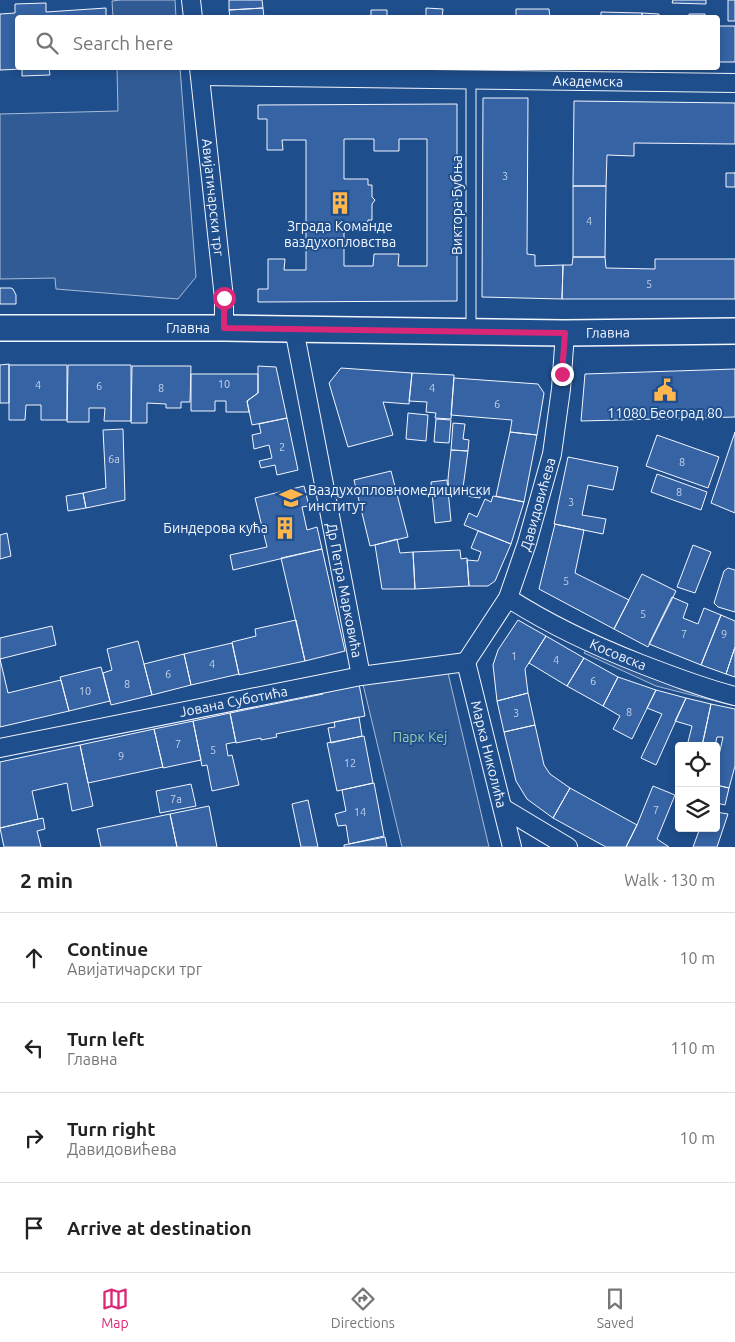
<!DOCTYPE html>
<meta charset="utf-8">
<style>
:root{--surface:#fff;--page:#f6f6f6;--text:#222;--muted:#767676;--line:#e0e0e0;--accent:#db2777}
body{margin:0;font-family:Ubuntu,sans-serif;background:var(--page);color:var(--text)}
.controls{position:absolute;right:15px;bottom:15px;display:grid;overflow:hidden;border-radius:5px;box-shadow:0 2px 8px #0003}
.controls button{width:45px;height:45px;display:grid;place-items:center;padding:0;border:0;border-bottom:1px solid var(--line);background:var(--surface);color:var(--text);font:25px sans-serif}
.stop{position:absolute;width:15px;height:15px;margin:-11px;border:4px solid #db2777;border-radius:50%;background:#fff}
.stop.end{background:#db2777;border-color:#fff;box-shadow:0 1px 5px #0008}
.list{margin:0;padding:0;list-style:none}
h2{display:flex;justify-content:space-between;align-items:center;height:65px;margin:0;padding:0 20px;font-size:21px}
h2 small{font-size:16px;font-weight:400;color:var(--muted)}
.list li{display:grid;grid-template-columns:32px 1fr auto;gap:15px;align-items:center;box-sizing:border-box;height:90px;padding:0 20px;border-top:1px solid var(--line)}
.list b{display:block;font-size:19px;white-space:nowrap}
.list p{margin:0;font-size:16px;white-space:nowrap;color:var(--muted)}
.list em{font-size:16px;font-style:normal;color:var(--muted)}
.icon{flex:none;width:28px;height:28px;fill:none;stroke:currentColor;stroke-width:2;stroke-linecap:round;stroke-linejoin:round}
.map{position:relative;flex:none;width:735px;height:847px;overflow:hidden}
.search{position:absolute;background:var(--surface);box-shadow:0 2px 8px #0003;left:15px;right:15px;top:15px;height:55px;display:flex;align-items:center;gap:12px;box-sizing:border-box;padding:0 18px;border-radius:5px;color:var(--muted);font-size:19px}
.sheet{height:425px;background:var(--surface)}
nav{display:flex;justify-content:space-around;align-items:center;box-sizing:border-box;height:70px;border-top:1px solid var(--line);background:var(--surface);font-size:14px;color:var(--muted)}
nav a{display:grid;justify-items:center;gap:2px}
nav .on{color:var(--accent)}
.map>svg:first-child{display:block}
</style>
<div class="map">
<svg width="735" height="847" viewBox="0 0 735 847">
<rect width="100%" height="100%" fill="#1f4e8c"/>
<path fill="#305b95" stroke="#a8bbd7" d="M121 0H175L176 17H113L112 1Z
M117 68H180L196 277 178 299 56 289 55 278 0 279V114L118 111Z
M589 646 735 699V706L656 686 584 653Z
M448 673 489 847H402L361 676Z"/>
<path fill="#3563a3" stroke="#f2f6ff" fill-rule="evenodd" d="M229 0H262L263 8 229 10Z
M673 0H706V4L672 3Z
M728 0H735V21H728Z
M46 3V12L106 8V18H18V68H49L50 75 22 76V69L0 70V14L15 13V4Z
M263 8 264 18H230L229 10Z
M426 8 443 9 442 18H426Z
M516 9H549L550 18H516Z
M371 10H387V18H371Z
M601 12 642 13V18H601Z
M642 13 659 14V18H642Z
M689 14H705V18H689Z
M718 26H735V62H718Z
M483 98H528L527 254 535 255V266L563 265 562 299 482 297Z
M574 101 735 103V144L634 143V156L607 155 606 186H573Z
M457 104V301L258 302V289H268V259H285L284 270H306V140H282L283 150H267V119H258V105ZM344 139H374V151H399V139H427V266H398L399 254H374L373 266H344V227L367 226 368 220H372V204L375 200 372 197V185H368V179H344Z
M735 172V187H726V173H735Z
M573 186H606L605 257H573Z
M573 257H605L606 268 655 269V259H735V299H562L563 265H572Z
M0 288H11L13 289 16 295V304H0Z
M9 364V403H0V365Z
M9 365H67V420H41V405H26L25 420H9Z
M68 365H131V421H104L105 408H89V422H67Z
M132 366H191L190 402H181V408H166V404L147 403V423H131Z
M258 366 276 367 287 418 252 425 247 401 258 393Z
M341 368 412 373 409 404 383 402 393 435 348 447 329 383Z
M735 369V417L581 421 585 374Z
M412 373 454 375 451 419 435 418 436 413 426 412 427 402 409 401Z
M191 374H258V393L247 401 249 412H226V401H215V411H191Z
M454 378 538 384 544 393 537 435 510 432 512 420 451 415Z
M408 413 428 415 426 441 406 439Z
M287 418 298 470 277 475 275 465 261 468 259 461 272 458 269 445 254 449 252 435 261 433 259 424Z
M436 419 451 420 449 443 434 442Z
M453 423 465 424 463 439 469 440 468 451 451 450Z
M123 429 125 500 86 508 83 493 106 488 103 430Z
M510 432 537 435 524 502 496 496Z
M735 432V513L711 503Z
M657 435 719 457 708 488 646 466Z
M451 450 468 451 462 495H449L448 479Z
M568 457 618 467 613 490 588 485 582 515 606 519 603 534 554 524Z
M391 471 408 537 370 546 354 480Z
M657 474 707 492 701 510 651 492Z
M447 480 451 521 435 523 431 482Z
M304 486 309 506 302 507 307 530 317 527 322 549 233 570 230 555 267 547 255 498Z
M468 486 481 489 480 498 466 496Z
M83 493 86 508 68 511 66 496Z
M493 496 524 502 511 544 464 525 469 513 477 517 485 499 491 502Z
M555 524 584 530 575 573 629 600 614 629 539 589Z
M478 531 511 544 495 581 488 586H469L467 560 478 561 481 552 471 548Z
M7 533 11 556 0 559V535Z
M397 539 400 553 413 552 415 589H382L375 545Z
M693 545 711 552 695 593 677 587Z
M322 549 345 651 305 661 281 558Z
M460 550 461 559 467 558 469 586 415 589 413 552Z
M728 568 735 570V612L718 607 714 603 724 571Z
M642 574 676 591 648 647 614 629Z
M672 597 688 604 683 618 698 624 704 608 721 615 701 665 649 644Z
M721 615 735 621V647L726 674 701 665Z
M296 620 305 661 239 675 232 642 256 636 255 629Z
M518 620 546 636 525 669 528 693 497 701 493 665 498 650Z
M52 626 56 645 0 659 8 693 61 680 69 711 0 727V638Z
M546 636 584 658 567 686 529 663Z
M138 641 152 695 111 705 103 673 112 670 107 649Z
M232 643 239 674 191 685 184 654Z
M735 647V677L726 674Z
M184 654 191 685 152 695 144 664Z
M584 658 618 677 603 706 567 686Z
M101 667 110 701 69 711 60 677Z
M618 677 656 690 632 739 613 729 620 716 603 706Z
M359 684 365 716 276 734 277 737 261 740V738L236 743 230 713 323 694 322 691Z
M656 690 686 698 656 765 641 758 662 714 647 708Z
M528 693 535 725 504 732 497 701Z
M686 698 711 704 702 746H687L692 726 675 721Z
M711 704 735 709V766L729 788 716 785V769L723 737H717L715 746H702Z
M230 713 236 742 226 744 228 756 232 755 239 785 212 791 207 765 202 766 193 721Z
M359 717 362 736 331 743 328 728 335 727 334 722Z
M193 721 201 760 163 768 154 729Z
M535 725 544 765 550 774 570 788 553 818 527 799 516 781 504 732Z
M154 729 163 767 88 783 80 745Z
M364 736 373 783 337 791 327 743Z
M80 745 93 806 72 811 67 783 32 791 38 819 0 828V762Z
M374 783 384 836 349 844 346 825 338 826 335 814 346 811 342 790Z
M191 784 196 806 160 813 156 791Z
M716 785 729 788 725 805 716 803Z
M653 786 675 795 657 839 669 847H626L637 825Z
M570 788 637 825 626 847H606L553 818Z
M308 800 318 847H301L292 804Z
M209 806 217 847H177L170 814Z
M716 812 728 814 717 847H693L700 828H716Z
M170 814 177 847H101L97 829Z
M43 818 45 829 37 831 41 847H4L0 828Z
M385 837 387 847H344V845Z"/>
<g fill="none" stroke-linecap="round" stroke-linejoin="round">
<defs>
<path id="lane" d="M471 331V79"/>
<g id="street">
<path d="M191 0 193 18"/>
<path id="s1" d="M199 68 224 298V328"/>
<path id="s2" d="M200 76 735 83"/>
<path id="s3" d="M294 329 361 676"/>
<path id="s4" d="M508 598C550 625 595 646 641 664 672 676 703 688 735 696"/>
<path id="s5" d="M466 662 508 598 527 543 552 454 561 389 565 333"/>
<path id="s6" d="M466 662 512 847"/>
<path id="s7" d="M0 748 361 676 466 662"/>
<path d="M503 808 568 847"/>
</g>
<g id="secondary">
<path id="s8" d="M0 328H224L565 333 735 331"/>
</g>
</defs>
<use href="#lane" stroke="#f2f6ff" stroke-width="11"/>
<use href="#street" stroke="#f2f6ff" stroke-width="20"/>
<use href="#secondary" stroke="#f2f6ff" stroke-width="28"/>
<use href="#lane" stroke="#1f4e8c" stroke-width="9"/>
<use href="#street" stroke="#1f4e8c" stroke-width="18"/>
<use href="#secondary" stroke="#1f4e8c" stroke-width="25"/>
</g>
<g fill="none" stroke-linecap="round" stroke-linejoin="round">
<path stroke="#db2777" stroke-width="6" d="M224 298V328L565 333 562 374"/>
</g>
<defs>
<symbol id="building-bare" viewBox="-9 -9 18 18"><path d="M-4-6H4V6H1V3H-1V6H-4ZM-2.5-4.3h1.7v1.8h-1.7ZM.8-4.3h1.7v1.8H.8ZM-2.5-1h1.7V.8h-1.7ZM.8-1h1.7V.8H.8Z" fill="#ffb74d" stroke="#1f4e8c" stroke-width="2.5" paint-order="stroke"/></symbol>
<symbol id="civic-bare" viewBox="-9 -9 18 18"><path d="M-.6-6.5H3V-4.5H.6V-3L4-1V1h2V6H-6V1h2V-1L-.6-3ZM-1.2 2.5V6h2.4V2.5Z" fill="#ffb74d" stroke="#1f4e8c" stroke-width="2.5" paint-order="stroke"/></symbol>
<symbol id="university-bare" viewBox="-9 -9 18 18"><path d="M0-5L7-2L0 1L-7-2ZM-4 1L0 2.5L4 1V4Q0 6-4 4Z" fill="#ffb74d" stroke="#1f4e8c" stroke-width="2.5" paint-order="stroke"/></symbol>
</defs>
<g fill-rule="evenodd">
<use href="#building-bare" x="324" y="187" width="32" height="32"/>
<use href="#civic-bare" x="649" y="374" width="32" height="32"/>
<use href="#university-bare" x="275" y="482" width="32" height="32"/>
<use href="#building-bare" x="269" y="512" width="32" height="32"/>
</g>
<g text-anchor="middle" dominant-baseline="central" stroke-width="4" stroke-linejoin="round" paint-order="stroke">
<g font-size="11" fill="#c3d1e8">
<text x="505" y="176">3</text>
<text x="589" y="221">4</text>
<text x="649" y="284">5</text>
<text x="224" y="384">10</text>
<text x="38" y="385">4</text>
<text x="99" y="386">6</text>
<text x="161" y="388">8</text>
<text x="432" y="388">4</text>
<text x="497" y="404">6</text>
<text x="282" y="447">2</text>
<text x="114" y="459">6a</text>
<text x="682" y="462">8</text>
<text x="679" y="492">8</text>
<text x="571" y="502">3</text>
<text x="566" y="581">5</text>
<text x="643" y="614">5</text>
<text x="684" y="634">7</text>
<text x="724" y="634">9</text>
<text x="514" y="656">1</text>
<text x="556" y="660">4</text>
<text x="212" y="664">4</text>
<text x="168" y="674">6</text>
<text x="593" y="681">6</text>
<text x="127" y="684">8</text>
<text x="85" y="691">10</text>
<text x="629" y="712">8</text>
<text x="516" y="713">3</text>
<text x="178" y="744">7</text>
<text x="213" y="750">5</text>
<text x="121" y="756">9</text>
<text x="350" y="763">12</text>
<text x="176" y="799">7a</text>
<text x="656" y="810">7</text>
<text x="360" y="812">14</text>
</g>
<g font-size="14" fill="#f2f6ff" stroke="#1f4e8c">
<text stroke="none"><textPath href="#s2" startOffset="388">Академска</textPath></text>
<text stroke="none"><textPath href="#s1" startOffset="130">Авијатичарски трг</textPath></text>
<text transform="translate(457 205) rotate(-90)">Виктора Бубња</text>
<text stroke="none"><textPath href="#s8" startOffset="188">Главна</textPath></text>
<text stroke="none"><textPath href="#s8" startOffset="608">Главна</textPath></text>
<text stroke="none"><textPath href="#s5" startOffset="175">Давидовићева</textPath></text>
<text stroke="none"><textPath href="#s3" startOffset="266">Др Петра Марковића</textPath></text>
<text stroke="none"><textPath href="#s4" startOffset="124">Косовска</textPath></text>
<text stroke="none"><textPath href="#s7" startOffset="238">Јована Суботића</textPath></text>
<text stroke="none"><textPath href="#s6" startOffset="95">Марка Николића</textPath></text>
</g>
<g font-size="14" fill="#f2f6ff" stroke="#1f4e8c">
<text x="340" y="226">Зграда Команде<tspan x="340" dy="16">ваздухопловства</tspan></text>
<text x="665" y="413">11080 Београд 80</text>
<text x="308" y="490" text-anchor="start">Ваздухопловномедицински<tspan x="308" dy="16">институт</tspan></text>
<text x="268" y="528" text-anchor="end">Биндерова кућа</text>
</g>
<g font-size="14" fill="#97c8a6" stroke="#1f4e8c">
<text x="420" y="737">Парк Кеј</text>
</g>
</g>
</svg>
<div class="controls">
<button><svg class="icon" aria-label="locate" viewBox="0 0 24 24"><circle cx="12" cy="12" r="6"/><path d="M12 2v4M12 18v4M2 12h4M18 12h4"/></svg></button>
<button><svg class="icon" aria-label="layers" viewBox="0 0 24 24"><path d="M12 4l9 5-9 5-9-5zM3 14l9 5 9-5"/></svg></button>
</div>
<div class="stop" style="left:224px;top:298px"></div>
<div class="stop end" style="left:562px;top:374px"></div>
<div class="search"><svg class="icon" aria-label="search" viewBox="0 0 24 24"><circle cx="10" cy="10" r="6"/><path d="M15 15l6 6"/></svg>Search here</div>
</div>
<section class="sheet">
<h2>2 min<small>Walk · 130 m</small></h2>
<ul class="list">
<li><svg class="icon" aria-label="ahead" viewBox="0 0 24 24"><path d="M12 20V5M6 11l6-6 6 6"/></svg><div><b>Continue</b><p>Авијатичарски трг</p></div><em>10 m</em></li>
<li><svg class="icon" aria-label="left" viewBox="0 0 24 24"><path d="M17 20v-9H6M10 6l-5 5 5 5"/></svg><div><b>Turn left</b><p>Главна</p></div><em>110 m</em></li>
<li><svg class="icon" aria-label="right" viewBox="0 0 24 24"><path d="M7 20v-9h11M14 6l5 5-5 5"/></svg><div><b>Turn right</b><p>Давидовићева</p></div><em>10 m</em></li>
<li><svg class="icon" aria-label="arrive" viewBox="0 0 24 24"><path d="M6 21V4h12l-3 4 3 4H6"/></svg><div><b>Arrive at destination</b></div></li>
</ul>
</section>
<nav>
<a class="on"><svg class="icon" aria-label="map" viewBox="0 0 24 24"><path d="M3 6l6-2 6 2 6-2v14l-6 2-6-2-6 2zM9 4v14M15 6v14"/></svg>Map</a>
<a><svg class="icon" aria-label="directions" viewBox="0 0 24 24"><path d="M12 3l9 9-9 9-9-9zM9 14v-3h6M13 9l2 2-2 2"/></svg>Directions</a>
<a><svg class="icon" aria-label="saved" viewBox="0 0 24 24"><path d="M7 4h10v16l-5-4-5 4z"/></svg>Saved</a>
</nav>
